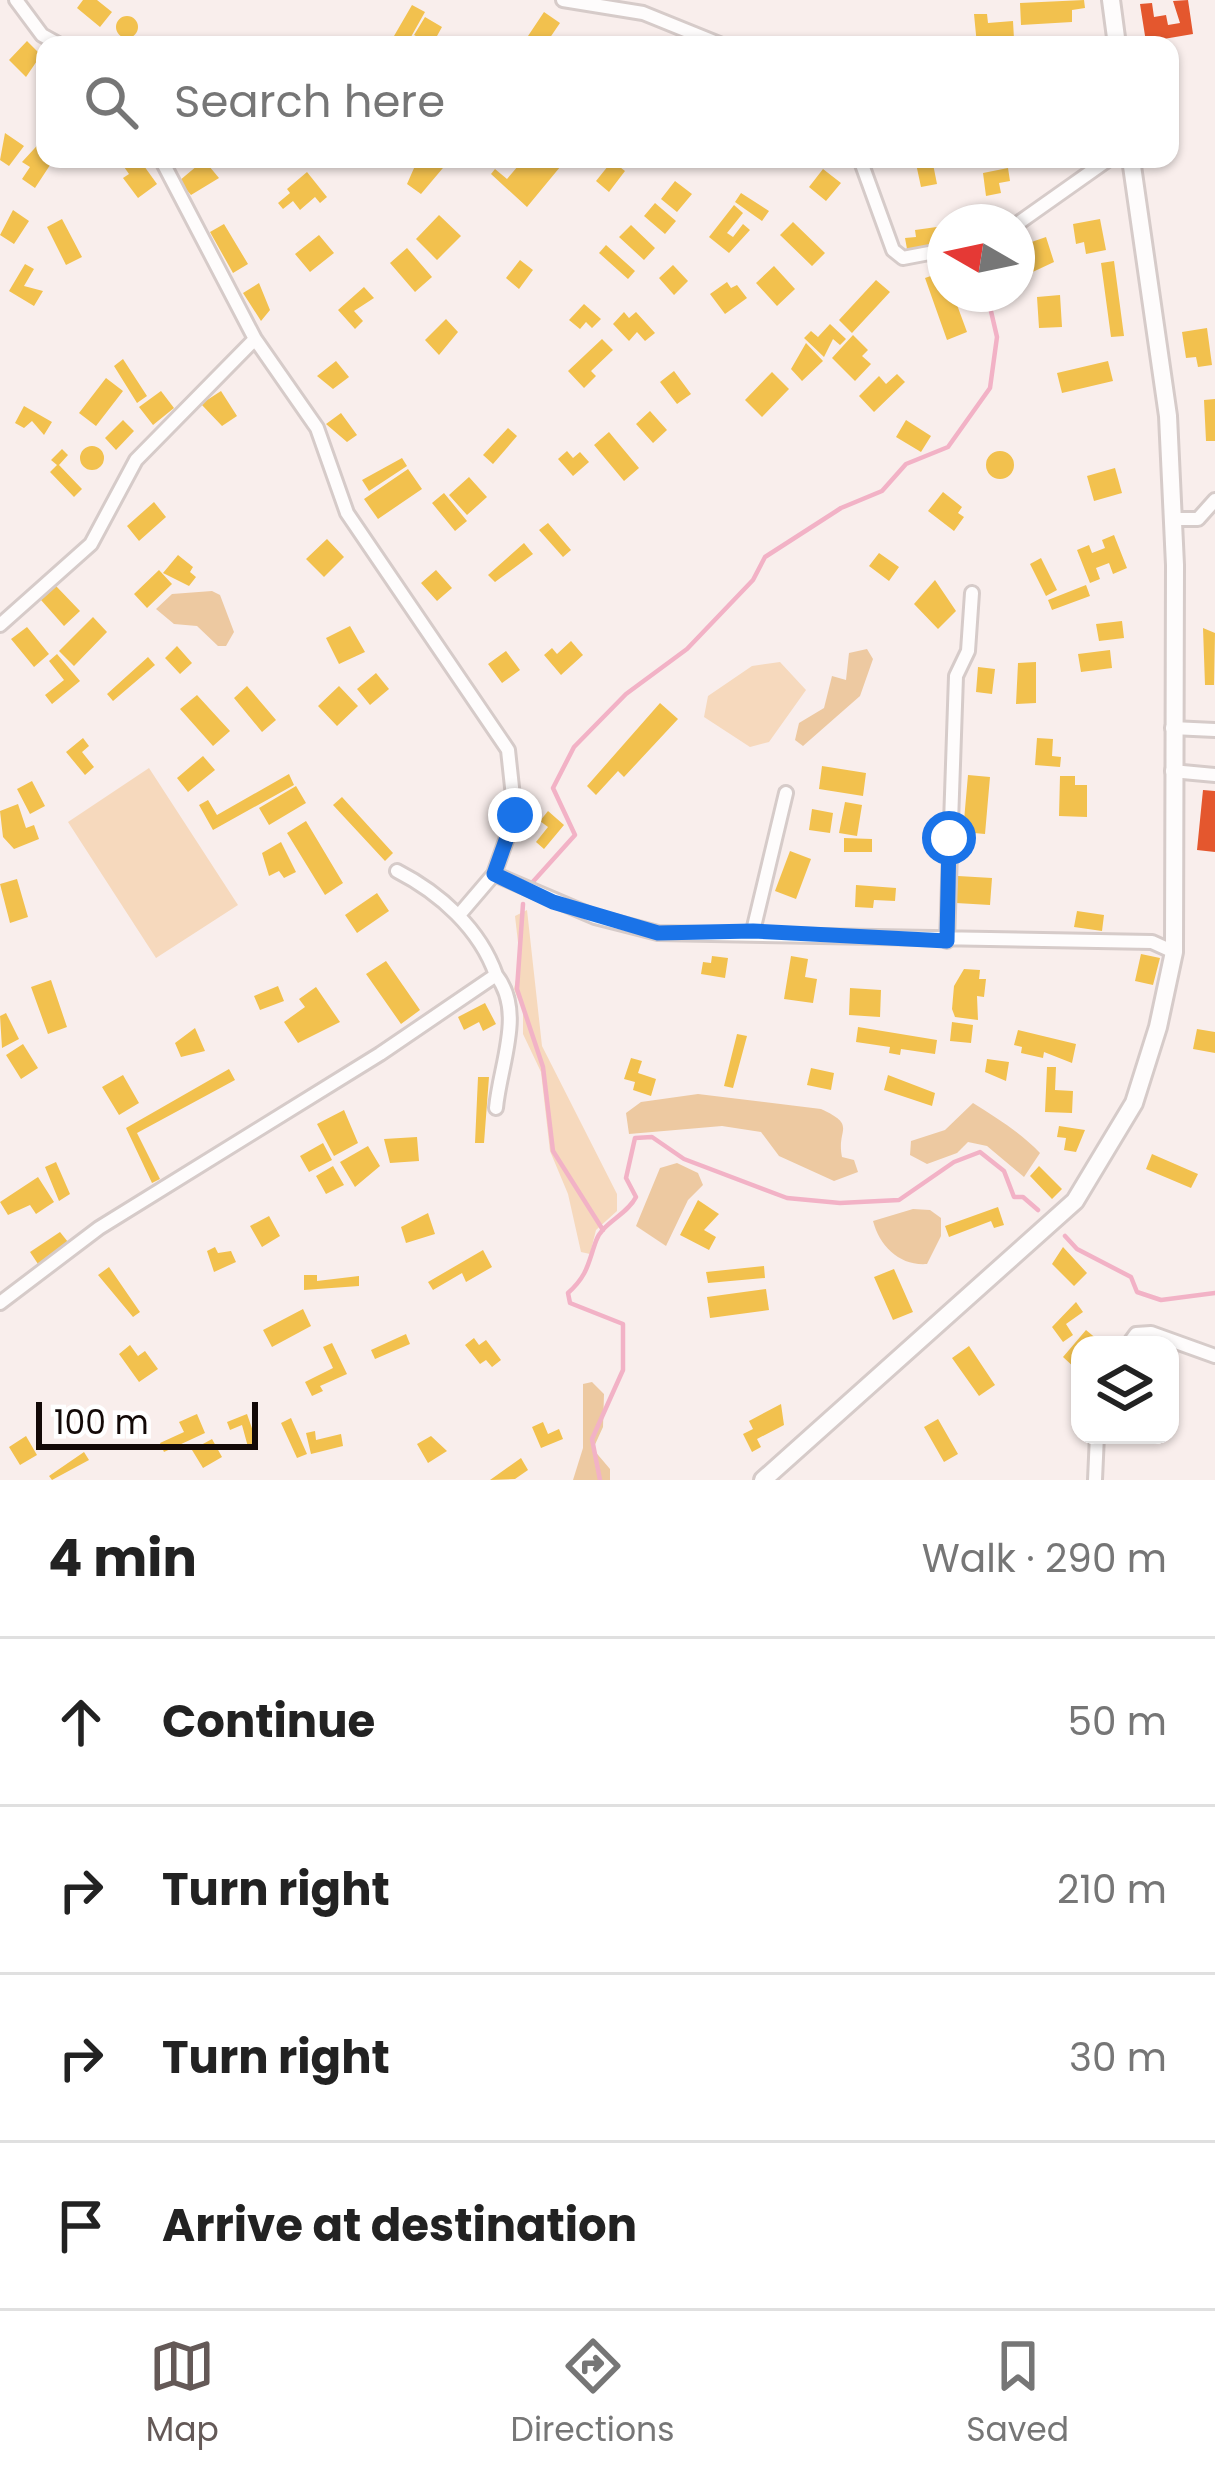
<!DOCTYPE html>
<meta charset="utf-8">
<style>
:root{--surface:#fff;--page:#f2f2f2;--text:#222;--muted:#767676;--line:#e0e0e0;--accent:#645957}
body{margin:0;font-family:Poppins,sans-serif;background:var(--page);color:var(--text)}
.controls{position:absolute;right:36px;bottom:36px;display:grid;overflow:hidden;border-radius:24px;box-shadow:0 3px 9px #0004}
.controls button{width:108px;height:108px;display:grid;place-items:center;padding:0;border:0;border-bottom:3px solid var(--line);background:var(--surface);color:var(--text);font:60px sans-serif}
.compass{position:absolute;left:927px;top:204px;width:108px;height:108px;border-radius:50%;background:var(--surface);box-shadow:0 3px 9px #0004;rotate:279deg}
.scale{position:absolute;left:36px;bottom:30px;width:222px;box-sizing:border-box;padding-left:12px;border:6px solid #130907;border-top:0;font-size:33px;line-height:42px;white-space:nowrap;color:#130907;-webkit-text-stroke:9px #fff;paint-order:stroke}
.stop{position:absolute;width:36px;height:36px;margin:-27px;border:9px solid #1a73e8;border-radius:50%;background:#fff}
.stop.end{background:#1a73e8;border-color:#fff;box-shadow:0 3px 12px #0008}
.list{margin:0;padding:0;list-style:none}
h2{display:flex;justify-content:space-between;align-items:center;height:156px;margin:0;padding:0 48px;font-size:51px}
h2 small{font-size:39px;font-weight:400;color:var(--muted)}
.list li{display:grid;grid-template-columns:78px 1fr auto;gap:36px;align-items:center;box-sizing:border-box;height:168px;padding:0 48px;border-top:3px solid var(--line)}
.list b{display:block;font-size:45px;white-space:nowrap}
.list em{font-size:39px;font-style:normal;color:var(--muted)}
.icon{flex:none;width:66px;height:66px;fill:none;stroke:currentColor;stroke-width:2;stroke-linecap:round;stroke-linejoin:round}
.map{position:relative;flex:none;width:1215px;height:1480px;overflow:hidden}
.search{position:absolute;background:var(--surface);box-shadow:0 3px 9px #0004;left:36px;right:36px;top:36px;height:132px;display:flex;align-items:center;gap:30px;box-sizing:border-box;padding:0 42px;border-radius:24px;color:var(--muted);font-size:45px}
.sheet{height:828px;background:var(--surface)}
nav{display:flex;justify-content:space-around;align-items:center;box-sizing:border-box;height:168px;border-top:3px solid var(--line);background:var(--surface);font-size:33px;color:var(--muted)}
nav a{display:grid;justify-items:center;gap:6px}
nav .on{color:var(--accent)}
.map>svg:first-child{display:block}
</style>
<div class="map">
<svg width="1215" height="1480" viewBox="0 0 1215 1480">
<rect width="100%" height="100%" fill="#f9eeec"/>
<path fill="#f6d9bd" d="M780 662 806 690 769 742 750 747 704 717 708 696 752 666Z
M149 768 238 905 156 958 68 822Z
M527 910 542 1046 617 1194V1211L596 1230 590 1254 581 1252 568 1194 550 1151 541 1072 523 1034V1011L514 989 520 960 515 916Z"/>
<path fill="#edc9a1" d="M212 591 220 595 234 632 226 646H218L197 626 174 624 156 609 172 594Z
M867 649 873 659 860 696 803 746 795 740 799 723 824 708 832 676 846 680 849 653Z
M698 1094 821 1109C858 1126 836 1128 842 1157L854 1160 858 1172 834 1181 779 1156 761 1132 722 1126 629 1134 626 1113 641 1102Z
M973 1103C997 1118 1021 1133 1040 1153L1024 1177 987 1146 968 1142 957 1153 927 1164 910 1155 911 1141 945 1130Z
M677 1163 698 1173 703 1185 688 1200 666 1246 636 1226 660 1168Z
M913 1209 930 1210 941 1218V1236L927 1264C900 1266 880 1247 873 1221Z
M592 1382 604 1394 603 1427 593 1449 610 1469V1480H573L583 1448V1384Z"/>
<path fill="#f2c14e" d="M83 0H97L112 12 100 27 77 8Z
M1084 0 1085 8 1072 10V22L1021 25 1020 3Z
M412 5 425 12 407 44 394 36Z
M544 12 560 23 545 45H522Z
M974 14H987L988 23 1013 21 1014 39 977 45Z
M116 27a11 11 0 1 1 22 0a11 11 0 1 1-22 0Z
M425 17 442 27 432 45 414 35Z
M27 41 41 55 26 77 9 60Z
M5 133 24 146 9 166 0 160Z
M45 137V159H54L35 188 22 179 30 167 22 162Z
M129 159H139L157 184 138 198 123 178 129 174 122 164Z
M418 159 448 162 421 194 407 184Z
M524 159 565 161 527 207 491 174 495 169 507 179Z
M915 159H932L937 184 921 187Z
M204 160 219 178 191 195 179 181Z
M612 161 625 171 609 192 596 181Z
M1008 168 1010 181 999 183 1001 193 986 196 983 173Z
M823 169 841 183 826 201 809 187Z
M307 172 327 197 320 203 315 197 300 210 293 201 283 209 278 203 290 193 287 189Z
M675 181 692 194 677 212 661 199Z
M741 193 769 211 762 221 735 202Z
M655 203 676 221 665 234 644 216Z
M734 205 743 213 727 233 733 237 743 224 750 230 729 253 709 237Z
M13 210 29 221 14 244 0 235Z
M439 215 461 236 437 260 416 239Z
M62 219 82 257 66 265 47 227Z
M1100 219 1106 250 1086 254 1084 242 1076 244 1073 224Z
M793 222 825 253 812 266 780 235Z
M224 224 248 264 233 273 210 232Z
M631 225 655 248 644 260 619 237Z
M944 226 945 245 907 249 905 238 916 237 915 230Z
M319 235 334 253 310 272 295 254Z
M1046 237 1054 262 1022 277 1020 246Z
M606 245 635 271 628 279 599 253Z
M407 248 432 277 415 292 390 263Z
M520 260 533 270 519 289 506 278Z
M1114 261 1124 336 1111 337 1101 263Z
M25 264 34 269 24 286 43 291 34 306 9 291Z
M673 265 688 281 674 295 659 278Z
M774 266 795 289 777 306 756 283Z
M945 271V294H953L967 332 947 340 925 278Z
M876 280 890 292 852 333 839 320Z
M727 282 731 288 737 285 747 298 725 314 710 294Z
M259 283 270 310 261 321 243 293Z
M364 287 374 298 354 311 363 321 355 329 338 310Z
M1060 295 1062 327 1039 328 1037 297Z
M584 304 601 319 592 328 586 322 580 329 569 320Z
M624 312 629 318 636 312 655 333 645 341 637 332 629 341 613 324Z
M446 319 458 332 439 355 425 340Z
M830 324 846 339 840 345 833 339 824 357 804 338 811 331 818 337Z
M1207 328 1212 365 1198 367 1196 357 1186 358 1182 332Z
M853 335 868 350 862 356 871 364 855 381 832 358Z
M602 339 613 350 591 371 596 376 584 388 568 371Z
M806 343 823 361 802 381 791 369Z
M123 359 147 396 137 403 114 366Z
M336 361 349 377 333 389 317 376Z
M1108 361 1113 381 1062 393 1057 373Z
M674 371 691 394 677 404 660 382Z
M772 372 789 389 762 417 745 400Z
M897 374 905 382 874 412 859 396 879 376 886 384Z
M106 378 123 391 96 426 79 413Z
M161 391 174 408 153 425 139 407Z
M221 391 237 416 222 426 201 404Z
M1215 399V441H1206L1204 400Z
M24 406 52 422 44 435 32 421 24 428 15 423Z
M650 411 667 430 653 443 636 424Z
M341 413 357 435 347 442 326 424Z
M123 420 134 431 116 450 105 438Z
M906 420 931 436 921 452 896 437Z
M508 428 517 436 493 464 483 455Z
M609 432 639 468 624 481 594 445Z
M80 458a12 12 0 1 1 24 0a12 12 0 1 1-24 0Z
M62 449 68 455 59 465 82 489 74 497 50 472 57 465 51 460Z
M567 451 573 458 580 452 589 462 573 476 558 459Z
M986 465a14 14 0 1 1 28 0a14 14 0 1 1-28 0Z
M402 458 407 466 369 491 362 480Z
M1115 468 1122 493 1094 501 1087 476Z
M408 469 422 489 378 519 364 499Z
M469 477 487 497 467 515 449 495Z
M943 492 962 507 958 513 964 517 954 531 928 511Z
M444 493 467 521 455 531 432 503Z
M154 502 166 517 139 541 127 526Z
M548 523 571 550 563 557 539 530Z
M1114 535 1127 568 1113 574 1109 563 1096 568 1100 579 1090 583 1077 550 1089 545 1092 553 1105 548 1102 540Z
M327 539 344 557 324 577 306 559Z
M524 543 533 554 495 582 488 575Z
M879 553 899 567 889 581 869 566Z
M178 555 193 567 190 572 196 577 189 586 163 573Z
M1041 558 1057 590 1046 596 1030 564Z
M159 570 172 584 147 608 134 594Z
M436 570 452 588 437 601 421 583Z
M935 580 956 611 938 629 914 604Z
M1086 585 1090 596 1052 610 1048 600Z
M56 586 80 611 64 626 41 600Z
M93 617 107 632 74 666 59 651Z
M1122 621 1124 638 1099 641 1096 624Z
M350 626 365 652 339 664 326 638Z
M27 627 49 654 34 667 11 639Z
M1203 628 1215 633 1214 685H1205Z
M571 641 583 655 561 675 544 655 552 648 557 654Z
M177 646 192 663 180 674 165 658Z
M1110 650 1112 668 1081 672 1078 654Z
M506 651 520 670 502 683 488 664Z
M57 654 80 681 52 704 45 695 64 680 49 661Z
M148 657 155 665 113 701 107 694Z
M1036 662V703L1016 704 1018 663Z
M978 667 995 669 992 694 976 692Z
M376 673 389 689 370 705 357 689Z
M247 686 276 720 262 732 234 698Z
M339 686 358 706 337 726 318 706Z
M197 695 230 731 213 746 180 709Z
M660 703 678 719 624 777 618 771 596 795 587 786Z
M83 738 89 746 82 752 94 767 85 775 66 752Z
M1037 738 1053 739 1052 756 1061 757 1060 767 1035 765Z
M203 756 215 770 188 792 177 778Z
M822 766 866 773 863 796 819 789Z
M289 774 294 785 213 830 199 805 208 800 217 815Z
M968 775 990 777 985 834 963 832Z
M1060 776H1075V785H1087V817L1059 816Z
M32 781 45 806 30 814 17 789Z
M296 786 306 803 269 825 259 808Z
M342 797 393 853 385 861 333 805Z
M845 802 862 805 857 836 839 833Z
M18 804 26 828 34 825 39 839 14 849 3 837 0 811Z
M812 809 833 813 830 833 809 830Z
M548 811 564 825 544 849 536 842 548 827 540 821Z
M306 821 343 883 325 895 287 833Z
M844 838 872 839V852H844Z
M281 842 296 872 284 878 279 871 269 876 262 853Z
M790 851 811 859 796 899 775 891Z
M958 876 992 878 990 905 956 903Z
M17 879 28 917 10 923 0 884Z
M856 885 896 888 895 901 874 900 873 908 855 907Z
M377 893 389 911 357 933 345 915Z
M1077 911 1104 915 1102 931 1074 927Z
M1141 954 1160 958 1153 985 1135 981Z
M712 956 728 958 725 978 701 974 703 962 711 963Z
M791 956 808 959 805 977 817 979 813 1003 784 999Z
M386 961 420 1010 401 1024 366 974Z
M964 969 980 970 979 979H986L984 997 977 996 978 1020 955 1017 952 1009 954 986Z
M51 980 67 1027 48 1034 31 987Z
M278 986 284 1001 260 1010 254 996Z
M316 987 340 1022 298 1043 284 1022 305 1007 299 999Z
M850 988 881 990 880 1017 849 1015Z
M485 1003 496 1024 483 1031 479 1022 464 1030 458 1017Z
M6 1013 19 1039 2 1048 0 1016Z
M952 1022 973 1025 971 1043 950 1041Z
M858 1027 937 1040 935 1054 901 1049 900 1055 889 1053 890 1047 856 1042Z
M195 1028 205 1051 181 1057 175 1043Z
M1197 1029 1215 1032V1053L1193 1049Z
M1018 1030 1076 1044 1072 1063 1044 1052 1043 1058 1021 1053 1022 1047 1014 1045Z
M737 1034 747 1036 733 1088 724 1086Z
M23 1044 38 1068 21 1079 6 1055Z
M631 1058 642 1061 638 1073 656 1079 651 1096 633 1090 635 1082 624 1079Z
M987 1059 1009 1062 1006 1081 985 1072Z
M1047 1067H1056L1055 1090 1073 1091 1072 1113 1045 1112Z
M811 1068 834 1073 831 1090 807 1085Z
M229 1069 235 1080 137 1133 160 1179 152 1183 126 1128Z
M123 1075 139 1103 119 1115 102 1087Z
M888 1075 935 1093 932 1106 884 1090Z
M478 1077H489L484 1143H475Z
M344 1110 358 1143 334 1156 317 1124Z
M1059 1126 1085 1130 1076 1152 1064 1150 1066 1138 1057 1137Z
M417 1137 419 1161 390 1163 384 1139Z
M323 1143 332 1160 309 1172 300 1156Z
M368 1146 380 1166 355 1187 340 1162Z
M1152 1154 1198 1174 1191 1188 1146 1169Z
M56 1162 70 1194 59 1201 45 1167Z
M333 1166 344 1185 326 1194 316 1176Z
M1039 1166 1062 1189 1052 1199 1030 1176Z
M38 1177 54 1202 36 1214 30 1205 8 1215 0 1202Z
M698 1200 719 1214 704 1230 716 1237 709 1250 680 1235Z
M998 1207 1004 1225 994 1228 991 1221 949 1237 945 1226Z
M428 1213 435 1234 406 1243 401 1227Z
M269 1216 280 1236 262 1247 250 1226Z
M60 1232 68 1242 38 1264 30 1252Z
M215 1247 218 1253 231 1251 236 1262 214 1272 207 1251Z
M1063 1247 1087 1273 1074 1286 1052 1264Z
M483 1250 492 1267 466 1282 462 1273 433 1290 428 1282Z
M764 1266 765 1278 708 1283 706 1272Z
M109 1267 140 1312 133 1317 98 1275Z
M894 1269 913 1312 893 1320 874 1277Z
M304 1275H317V1281L359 1276V1286L304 1290Z
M766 1289 769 1310 710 1318 707 1297Z
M1076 1302 1083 1312 1066 1324 1073 1335 1063 1342 1052 1327Z
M303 1309 311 1326 272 1347 263 1330Z
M1086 1330 1098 1340 1080 1345 1074 1356 1080 1361 1076 1369 1063 1357Z
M406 1334 410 1344 375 1359 371 1350Z
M474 1338 479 1345 486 1340 501 1360 492 1367 486 1360 480 1364 465 1345Z
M332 1343 347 1374 320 1386 323 1391 312 1396 305 1382 333 1368 323 1347Z
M130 1345 138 1356 145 1351 158 1369 139 1382 119 1354Z
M969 1346 995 1385 979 1396 952 1358Z
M781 1404 784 1425 757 1439 761 1447 752 1452 743 1434 753 1429 749 1421Z
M197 1414 205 1433 164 1452 160 1443 184 1432 179 1422Z
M247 1414 257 1443 248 1447 242 1425 230 1430 227 1422Z
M291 1418 307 1454 297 1458 281 1423Z
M938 1419 958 1454 944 1462 924 1427Z
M543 1422 548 1434 559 1429 563 1439 541 1448 532 1427Z
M315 1431 316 1440 341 1434 343 1446 311 1454 306 1433Z
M26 1436 37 1455 20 1465 9 1447Z
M431 1436 447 1451 428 1463 417 1444Z
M212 1439 222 1457 203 1468 192 1450Z
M84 1452 89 1460 52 1480 49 1476Z
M521 1458 528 1470 515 1479 490 1480Z"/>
<path fill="#e4572e" d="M1188 0 1193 34 1146 42 1140 4 1152 3 1154 17 1166 15 1168 25 1180 23 1173 1Z
M1203 790 1215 791V852L1197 850Z"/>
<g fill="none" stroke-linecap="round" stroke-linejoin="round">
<path stroke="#f2b2c6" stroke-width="4.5" d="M530 885 575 835 553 788 574 747 626 694 687 649 753 580 765 557 841 508 882 491 906 464 948 447 990 388 997 337 987 294
M523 904 517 989 543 1067 553 1151 603 1230
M1065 1236 1077 1249 1131 1277 1137 1292 1161 1300 1215 1293
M600 1480 592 1439 623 1370V1324L570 1303 568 1293C588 1275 588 1263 596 1241 602 1223 627 1215 636 1197L626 1178 635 1138 652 1137 684 1159 787 1198 840 1203 899 1200 954 1162 980 1152 1004 1171 1014 1197H1023L1038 1210"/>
<defs>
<path id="minor" d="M16 0 42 35 60 45
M563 0 643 13 722 45
M161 159 255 339 317 428 347 513 508 750 515 815 494 874 459 915
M860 159 893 250 903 258 945 250
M1017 224 1109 159
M1173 519H1198L1215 500
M0 625 91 544 136 460 255 339
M1172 728 1215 730
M1172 771 1215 775
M494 874 595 917 658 933 1152 942 1174 952
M753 931 786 793
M947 941 956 676 968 651 972 593
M496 975C525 1012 500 1064 496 1108
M0 1303 99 1228 380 1054 496 975C480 929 440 893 397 871
M1128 1345 1136 1334 1151 1333 1215 1356
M1095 1480 1097 1435"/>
<path id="secondary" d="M1111 0 1117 45
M763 1480 1075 1201 1134 1103 1158 1027 1174 952 1175 565 1168 416 1131 159"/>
</defs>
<use href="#minor" stroke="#d6cbc9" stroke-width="18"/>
<use href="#secondary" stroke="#d6cbc9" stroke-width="22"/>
<use href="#minor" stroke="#fefcfc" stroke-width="12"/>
<use href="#secondary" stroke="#fefcfc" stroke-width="16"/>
</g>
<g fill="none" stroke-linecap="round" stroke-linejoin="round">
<path stroke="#1a73e8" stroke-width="15" d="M515 815 494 874 553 902 658 933 753 931 947 941 949 838"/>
</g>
</svg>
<div class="controls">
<button><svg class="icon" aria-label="layers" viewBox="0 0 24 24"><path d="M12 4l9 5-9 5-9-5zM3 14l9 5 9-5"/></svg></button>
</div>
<svg class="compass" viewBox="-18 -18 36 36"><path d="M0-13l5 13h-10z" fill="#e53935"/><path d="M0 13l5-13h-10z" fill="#767676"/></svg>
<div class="scale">100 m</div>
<div class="stop" style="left:949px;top:838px"></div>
<div class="stop end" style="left:515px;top:815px"></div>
<div class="search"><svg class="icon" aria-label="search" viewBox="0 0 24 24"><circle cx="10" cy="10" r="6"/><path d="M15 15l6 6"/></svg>Search here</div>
</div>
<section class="sheet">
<h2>4 min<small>Walk · 290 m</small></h2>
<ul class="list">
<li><svg class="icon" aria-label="ahead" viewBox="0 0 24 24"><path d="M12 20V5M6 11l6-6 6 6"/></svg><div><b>Continue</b></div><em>50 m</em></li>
<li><svg class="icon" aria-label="right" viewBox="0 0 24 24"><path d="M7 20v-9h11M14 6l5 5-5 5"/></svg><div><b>Turn right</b></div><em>210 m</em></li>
<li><svg class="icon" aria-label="right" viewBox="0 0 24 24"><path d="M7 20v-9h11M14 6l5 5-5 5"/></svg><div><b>Turn right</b></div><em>30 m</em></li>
<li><svg class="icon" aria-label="arrive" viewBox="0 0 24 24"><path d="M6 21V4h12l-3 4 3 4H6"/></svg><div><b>Arrive at destination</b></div></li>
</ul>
</section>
<nav>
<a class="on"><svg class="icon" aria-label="map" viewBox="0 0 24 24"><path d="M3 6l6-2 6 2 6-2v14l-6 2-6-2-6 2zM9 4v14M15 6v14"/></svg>Map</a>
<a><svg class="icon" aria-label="directions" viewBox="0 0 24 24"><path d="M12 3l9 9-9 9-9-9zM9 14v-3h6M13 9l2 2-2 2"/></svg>Directions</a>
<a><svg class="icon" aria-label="saved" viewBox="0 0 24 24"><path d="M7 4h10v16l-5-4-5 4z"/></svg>Saved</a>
</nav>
